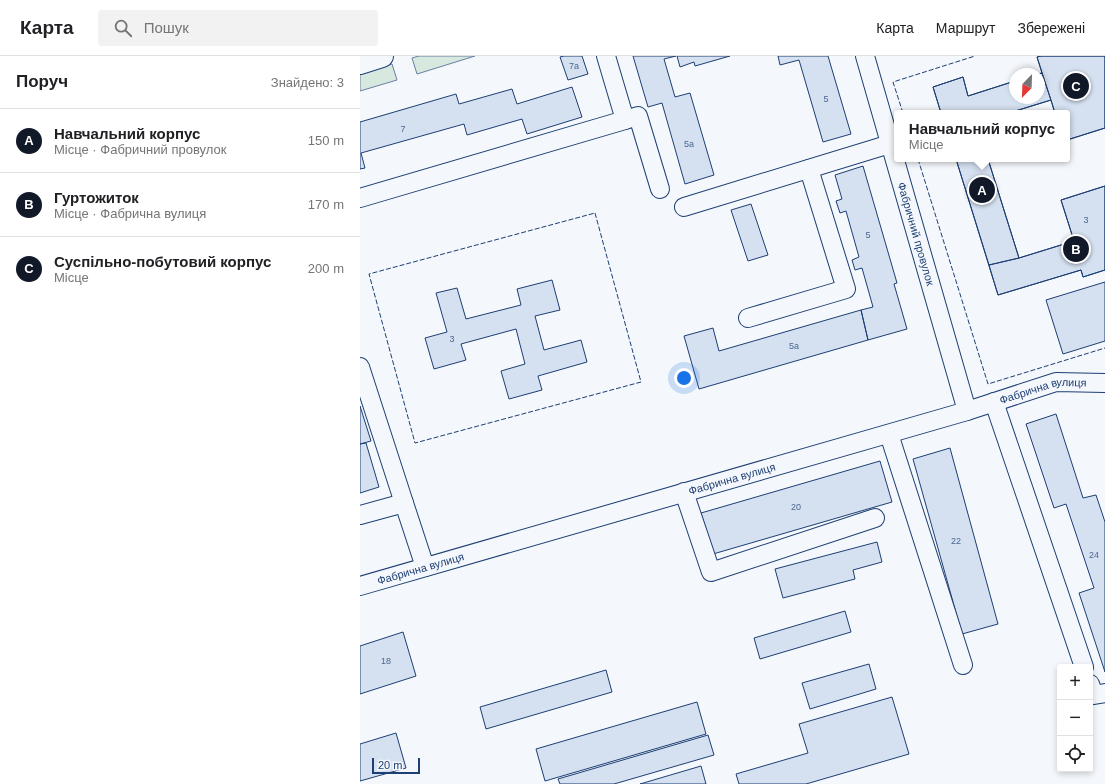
<!DOCTYPE html>
<html lang="uk">
<meta charset="utf-8">
<style>
:root{--surface:#fff;--page:#f2f2f2;--text:#202124;--muted:#757577;--line:#e0e0e0;--accent:#111827}
body{margin:0;font-family:Helvetica,sans-serif;background:var(--page);color:var(--text)}
.controls{position:absolute;right:12px;bottom:12px;display:grid;overflow:hidden;border-radius:4px;box-shadow:0 2px 6px #0003}
.controls button{width:36px;height:36px;display:grid;place-items:center;padding:0;border:0;border-bottom:1px solid var(--line);background:var(--surface);color:var(--text);font:20px sans-serif}
.compass{position:absolute;left:649px;top:12px;width:36px;height:36px;border-radius:50%;background:var(--surface);box-shadow:0 2px 6px #0003;rotate:203deg}
.scale{position:absolute;left:12px;bottom:10px;width:48px;box-sizing:border-box;padding-left:4px;border:2px solid #1d3f73;border-top:0;font-size:11px;line-height:14px;white-space:nowrap;color:#1d3f73;-webkit-text-stroke:3px #f4f7fb;paint-order:stroke}
.you{position:absolute;left:324px;top:322px;width:14px;height:14px;margin:-10px;border:3px solid #fff;border-radius:50%;background:#1a73e8;box-shadow:0 0 0 6px #1a73e833}
.badge{display:grid;place-items:center;width:26px;height:26px;border-radius:50%;background:var(--accent);color:#fff;font-size:13px;font-weight:700}
.pin{position:absolute;translate:-50% -50%;border:2px solid #fff;box-shadow:0 1px 4px #0006}
.popup{position:absolute;left:534px;top:54px;width:176px;height:52px;box-sizing:border-box;display:grid;place-content:center;border-radius:4px;background:var(--surface);filter:drop-shadow(0 1px 3px #0005);font-size:13px;white-space:nowrap;color:var(--muted)}
.popup b{font-size:15px;color:var(--text)}
.popup::after{content:'';position:absolute;left:50%;top:100%;margin-left:-8px;border:8px solid transparent;border-top-color:var(--surface)}
.list{margin:0;padding:0;list-style:none}
h2{display:flex;justify-content:space-between;align-items:center;height:52px;margin:0;padding:0 16px;font-size:17px}
h2 small{font-size:13px;font-weight:400;color:var(--muted)}
.list li{display:grid;grid-template-columns:26px 1fr auto;gap:12px;align-items:center;box-sizing:border-box;height:64px;padding:0 16px;border-top:1px solid var(--line)}
.list b{display:block;font-size:15px;white-space:nowrap}
.list p{margin:0;font-size:13px;white-space:nowrap;color:var(--muted)}
.list em{font-size:13px;font-style:normal;color:var(--muted)}
.icon{flex:none;width:22px;height:22px;fill:none;stroke:currentColor;stroke-width:2;stroke-linecap:round;stroke-linejoin:round}
.map{position:relative;flex:none;width:745px;height:728px;overflow:hidden}
header{display:flex;align-items:center;gap:24px;box-sizing:border-box;height:56px;padding:0 20px;background:var(--surface);border-bottom:1px solid var(--line)}
header strong{font-size:19px}
nav{display:flex;gap:22px;margin-inline-start:auto;font-size:14px}
.search{width:280px;height:36px;background:var(--page);display:flex;align-items:center;gap:10px;box-sizing:border-box;padding:0 14px;border-radius:4px;color:var(--muted);font-size:15px}
main{display:flex}
aside{flex:1;background:var(--surface)}
.map>svg:first-child{display:block}
</style>
<header>
<strong>Карта</strong>
<div class="search"><svg class="icon" aria-label="search" viewBox="0 0 24 24"><circle cx="10" cy="10" r="6"/><path d="M15 15l6 6"/></svg>Пошук</div>
<nav><a>Карта</a><a>Маршрут</a><a>Збережені</a></nav>
</header>
<main>
<aside>
<h2>Поруч<small>Знайдено: 3</small></h2>
<ul class="list">
<li><span class="badge">A</span><div><b>Навчальний корпус</b><p>Місце · Фабричний провулок</p></div><em>150 m</em></li>
<li><span class="badge">B</span><div><b>Гуртожиток</b><p>Місце · Фабрична вулиця</p></div><em>170 m</em></li>
<li><span class="badge">C</span><div><b>Суспільно-побутовий корпус</b><p>Місце</p></div><em>200 m</em></li>
</ul>
</aside>
<div class="map">
<svg width="745" height="728" viewBox="0 0 745 728">
<rect width="100%" height="100%" fill="#f4f7fb"/>
<path fill="#d7e8df" stroke="#687fa3" d="M59 0H115L57 18 52 2Z
M32 8 37 24 0 35V17Z"/>
<path fill="#d5e0f0" stroke="#1d3f73" d="M204 0H222L228 18 208 24 200 1Z
M273 0H316L304 3 315 41 330 37 354 119 325 128 302 47 288 51Z
M317 0H370L335 10 334 6 320 11Z
M418 0H468L491 78 463 86 439 4 420 9Z
M681 0H745V72L707 84V57H695L691 44 649 57H581L573 31 603 21 608 40 655 25V42H679L678 18 682 17 677 1Z
M681 0H745V72L707 84V57H695L677 1Z
M682 17 691 44 649 57H581L573 31 603 21 608 40 655 25V42H679L678 18Z
M212 31 222 61 167 78 162 63 107 79 104 68 1 97 5 112 0 113V66L96 38 99 48 152 33 157 48Z
M596 103H628L659 202 714 185 701 144 745 130V214L723 221 721 214 638 239Z
M596 103H628L659 202 629 209Z
M503 110 537 227 534 228 547 273 508 284 501 254 513 251 502 212 495 214 492 204 499 201 486 155 480 157 476 145 482 143 475 119Z
M745 130V214L723 221 721 214 638 239 629 209 659 202 714 185 701 144Z
M391 148 408 199 388 205 371 154Z
M192 224 200 254 175 260 184 294 221 284 227 306 178 320 182 334 149 343 141 315 165 308 156 273 101 288 106 304 74 313 65 282 87 276 76 237 97 232 106 263 161 249 157 233Z
M745 226V285L703 298 686 244Z
M501 254 508 284 339 333 324 280 353 272 359 295Z
M0 350 11 385 0 388Z
M696 358 723 442 736 439 745 466V616L719 537 734 532 706 448 694 452 666 368Z
M6 387 19 431 0 437V388Z
M590 392 638 568 602 578 553 403Z
M520 405 532 446 353 498 341 457Z
M517 486 522 506 493 514 495 523 423 542 415 513Z
M485 555 491 576 400 603 394 582Z
M43 576 56 620 0 638V590Z
M509 608 516 633 450 653 442 627Z
M246 614 252 636 126 673 120 651Z
M532 641 549 698 446 728H379L376 718 448 697 439 668Z
M337 646 346 678 185 725 176 693Z
M36 677 46 712 0 725V688Z
M348 679 354 699 254 728H200L198 723Z
M341 710 346 728H280Z"/>
<g fill="none" stroke-linecap="round" stroke-linejoin="round">
<defs>
<g id="minor">
<path id="s1" d="M505 0 607 355"/>
<path d="M265 64 278 60 300 133"/>
<path d="M0 142 265 64 246 0"/>
<path d="M324 151 530 88"/>
<path d="M388 262 486 233 449 113"/>
<path d="M0 311 44 447"/>
<path d="M634 346 724 611"/>
<path d="M529 378 603 609"/>
<path d="M324 436 351 516 515 462"/>
<path d="M0 459 44 447 65 511"/>
<path id="s2" d="M0 530 607 355 696 326 745 327"/>
<path d="M730 628 734 639 745 637"/>
</g>
<path id="major" d="M0 7 22 0"/>
</defs>
<use href="#minor" stroke="#1d3f73" stroke-width="20"/>
<use href="#major" stroke="#1d3f73" stroke-width="24"/>
<use href="#minor" stroke="#f4f7fb" stroke-width="18"/>
<use href="#major" stroke="#f4f7fb" stroke-width="22"/>
<path stroke="#1d3f73" stroke-width="1" stroke-dasharray="5 2" stroke-linecap="butt" d="M543 57 533 26 615 0
M558 103 628 328 745 292
M235 157 281 326 55 387 9 218Z"/>
</g>
<g text-anchor="middle" dominant-baseline="central" stroke-width="3" stroke-linejoin="round" paint-order="stroke">
<g font-size="9" fill="#4b6792">
<text x="214" y="10">7а</text>
<text x="466" y="43">5</text>
<text x="43" y="73">7</text>
<text x="329" y="88">5а</text>
<text x="726" y="164">3</text>
<text x="508" y="179">5</text>
<text x="92" y="283">3</text>
<text x="434" y="290">5а</text>
<text x="436" y="451">20</text>
<text x="596" y="485">22</text>
<text x="734" y="499">24</text>
<text x="26" y="605">18</text>
</g>
<g font-size="11" fill="#1d3f73" stroke="#f4f7fb">
<text stroke="none"><textPath href="#s1" startOffset="185">Фабричний провулок</textPath></text>
<text stroke="none"><textPath href="#s2" startOffset="711">Фабрична вулиця</textPath></text>
<text stroke="none"><textPath href="#s2" startOffset="387">Фабрична вулиця</textPath></text>
<text stroke="none"><textPath href="#s2" startOffset="63">Фабрична вулиця</textPath></text>
</g>
</g>
</svg>
<div class="controls">
<button>+</button>
<button>−</button>
<button><svg class="icon" aria-label="locate" viewBox="0 0 24 24"><circle cx="12" cy="12" r="6"/><path d="M12 2v4M12 18v4M2 12h4M18 12h4"/></svg></button>
</div>
<svg class="compass" viewBox="-18 -18 36 36"><path d="M0-13l5 13h-10z" fill="#e53935"/><path d="M0 13l5-13h-10z" fill="#757577"/></svg>
<div class="scale">20 m</div>
<div class="you"></div>
<div class="pin badge" style="left:622px;top:134px">A</div>
<div class="popup"><b>Навчальний корпус</b>Місце</div>
<div class="pin badge" style="left:716px;top:193px">B</div>
<div class="pin badge" style="left:716px;top:30px">C</div>
</div>
</main>
